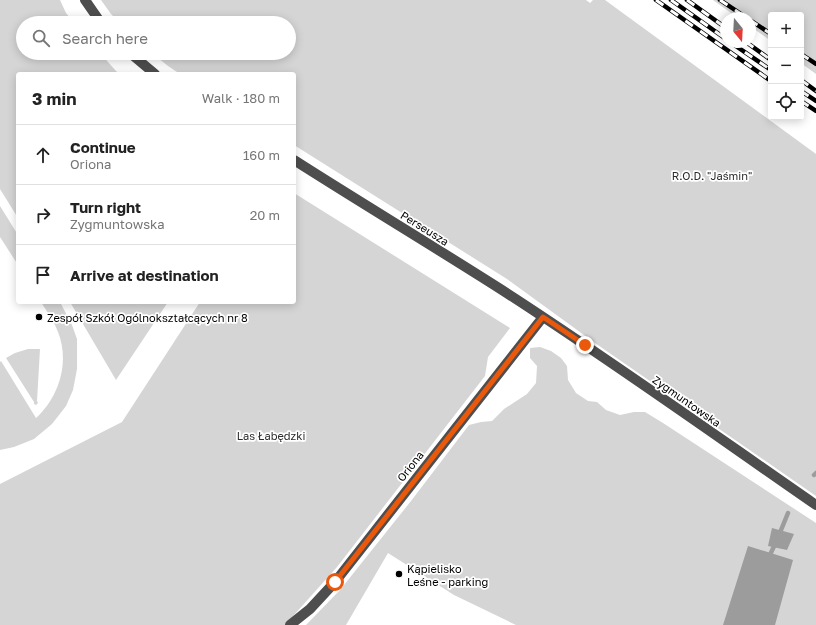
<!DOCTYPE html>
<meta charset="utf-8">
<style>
:root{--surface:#fff;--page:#f6f6f6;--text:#222;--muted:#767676;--line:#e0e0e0}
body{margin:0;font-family:"Golos Text",sans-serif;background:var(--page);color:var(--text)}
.controls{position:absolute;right:12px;top:12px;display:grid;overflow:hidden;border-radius:4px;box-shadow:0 2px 10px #0003}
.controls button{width:36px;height:36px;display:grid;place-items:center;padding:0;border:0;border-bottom:1px solid var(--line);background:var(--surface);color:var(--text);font:20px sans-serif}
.compass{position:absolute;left:720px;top:12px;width:36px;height:36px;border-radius:50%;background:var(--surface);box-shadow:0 2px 10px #0003;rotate:162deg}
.stop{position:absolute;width:12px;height:12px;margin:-9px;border:3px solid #ea580c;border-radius:50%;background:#fff}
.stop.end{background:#ea580c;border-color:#fff;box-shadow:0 1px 4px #0008}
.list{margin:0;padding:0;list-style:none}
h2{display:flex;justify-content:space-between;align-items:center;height:52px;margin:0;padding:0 16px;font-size:17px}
h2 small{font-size:13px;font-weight:400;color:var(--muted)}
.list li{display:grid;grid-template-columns:26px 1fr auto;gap:12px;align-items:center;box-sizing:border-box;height:60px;padding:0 16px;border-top:1px solid var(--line)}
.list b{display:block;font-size:15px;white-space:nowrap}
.list p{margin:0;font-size:13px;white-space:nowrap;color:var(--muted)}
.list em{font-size:13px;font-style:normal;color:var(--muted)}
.icon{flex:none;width:22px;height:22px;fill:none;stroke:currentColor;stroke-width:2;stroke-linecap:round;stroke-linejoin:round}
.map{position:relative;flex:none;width:816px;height:625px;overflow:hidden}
.search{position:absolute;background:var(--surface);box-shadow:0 2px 10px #0003;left:16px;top:16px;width:280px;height:44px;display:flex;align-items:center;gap:10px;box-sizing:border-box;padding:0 14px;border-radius:22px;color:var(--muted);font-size:15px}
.panel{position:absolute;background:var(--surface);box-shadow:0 2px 10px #0003;left:16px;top:72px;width:280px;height:232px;border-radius:4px}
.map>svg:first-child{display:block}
</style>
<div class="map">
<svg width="816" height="625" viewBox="0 0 816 625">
<rect width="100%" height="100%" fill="#fff"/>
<path fill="#d5d5d5" d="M0 0H60L66 13 74 23H23V53H100L116 71 120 74H18V218L0 189Z
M101 0H586L590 3 593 0H605L816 154V496L595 343 507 279 294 145V74H180L168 66 152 53H289V23H120L111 14Z
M713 0H816V74L801 63V15H771V41L750 26V18H738Z
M294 193 510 328 488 357 485 376 337 567 285 625H0V484L122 422 200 302H294Z
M0 206 18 235V265L0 237Z
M41 302H60L72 325 77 339V369L73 390 66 406 52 424 34 439 14 447 0 450V362L1 361 36 418C59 397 70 362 58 332 54 321 47 312 41 302Z
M70 302H168L116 380Z
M540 347 551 351 561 358 567 366 568 380 576 393 588 401 597 402 606 410 620 415 634 412H645L663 423 816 523V625H516L454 595 388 553 346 625H306L340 590 411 501 469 425 481 422 492 421 504 409 527 394 536 383 537 366 530 358V348Z
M28 349H40L37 401 38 403 36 405 34 404V402L6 358 15 353Z"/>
<path fill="#9c9c9c" d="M772 528 794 534 787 550 768 546Z
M748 546 793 560 775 625H723Z"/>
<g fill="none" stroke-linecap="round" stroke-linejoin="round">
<path stroke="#9c9c9c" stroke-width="4.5" d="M814 475 816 473
M779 535 788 513
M769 557 776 542"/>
<path stroke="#4e4e4e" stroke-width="10" d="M85 0 101 23
M130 53 155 74
M294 160C363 204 433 246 502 290 609 359 712 433 816 505
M290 625 310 609 335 582 543 317"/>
<defs>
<path id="rail" d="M656 0 771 81
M671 0 726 39
M687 0 726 28
M720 0 747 18
M750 20 771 34
M730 42 771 70
M746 42 771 60
M801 54 816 64
M801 80 816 91
M801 91 816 101
M801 101 816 111"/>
</defs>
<use href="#rail" stroke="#000" stroke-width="4.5"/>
<use href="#rail" stroke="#fff" stroke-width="3" stroke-dasharray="9" stroke-linecap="butt"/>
</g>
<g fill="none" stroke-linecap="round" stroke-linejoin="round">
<path stroke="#ea580c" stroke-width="5" d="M335 582 543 317 585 345"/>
</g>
<g fill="#000" stroke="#fff" stroke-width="1.5">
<circle cx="39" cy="317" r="4"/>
<circle cx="399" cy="574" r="4"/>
</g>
<g text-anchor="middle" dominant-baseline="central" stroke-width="3.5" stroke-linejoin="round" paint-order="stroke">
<g font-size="11" fill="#2c2c2c" stroke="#fff">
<text x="712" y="175">R.O.D. "Jaśmin"</text>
<text x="271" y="435">Las Łabędzki</text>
</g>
<g font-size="11" fill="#000" stroke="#fff">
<text transform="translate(425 228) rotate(32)">Perseusza</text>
<text transform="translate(687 401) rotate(35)">Zygmuntowska</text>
<text transform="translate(410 466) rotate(-52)">Oriona</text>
</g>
<g font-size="11" fill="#000" stroke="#fff" text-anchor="start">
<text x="47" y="317">Zespół Szkół Ogólnokształcących nr 8</text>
<text x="407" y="568">Kąpielisko<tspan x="407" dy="13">Leśne - parking</tspan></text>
</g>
</g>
</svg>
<div class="controls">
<button>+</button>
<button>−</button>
<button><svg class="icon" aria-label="locate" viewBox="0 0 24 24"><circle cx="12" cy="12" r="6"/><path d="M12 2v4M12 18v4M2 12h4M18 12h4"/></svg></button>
</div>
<svg class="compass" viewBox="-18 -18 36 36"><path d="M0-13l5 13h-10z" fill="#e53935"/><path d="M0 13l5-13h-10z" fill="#767676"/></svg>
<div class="stop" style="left:335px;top:582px"></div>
<div class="stop end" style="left:585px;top:345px"></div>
<div class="search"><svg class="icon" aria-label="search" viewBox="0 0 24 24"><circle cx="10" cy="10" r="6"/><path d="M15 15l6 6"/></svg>Search here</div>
<section class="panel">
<h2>3 min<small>Walk · 180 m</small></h2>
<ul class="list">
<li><svg class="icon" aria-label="ahead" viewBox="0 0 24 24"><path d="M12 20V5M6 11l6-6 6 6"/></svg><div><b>Continue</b><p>Oriona</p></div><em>160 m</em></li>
<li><svg class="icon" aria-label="right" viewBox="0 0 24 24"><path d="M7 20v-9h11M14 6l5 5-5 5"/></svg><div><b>Turn right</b><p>Zygmuntowska</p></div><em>20 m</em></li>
<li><svg class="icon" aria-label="arrive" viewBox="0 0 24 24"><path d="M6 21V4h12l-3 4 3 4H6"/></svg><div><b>Arrive at destination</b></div></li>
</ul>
</section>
</div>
